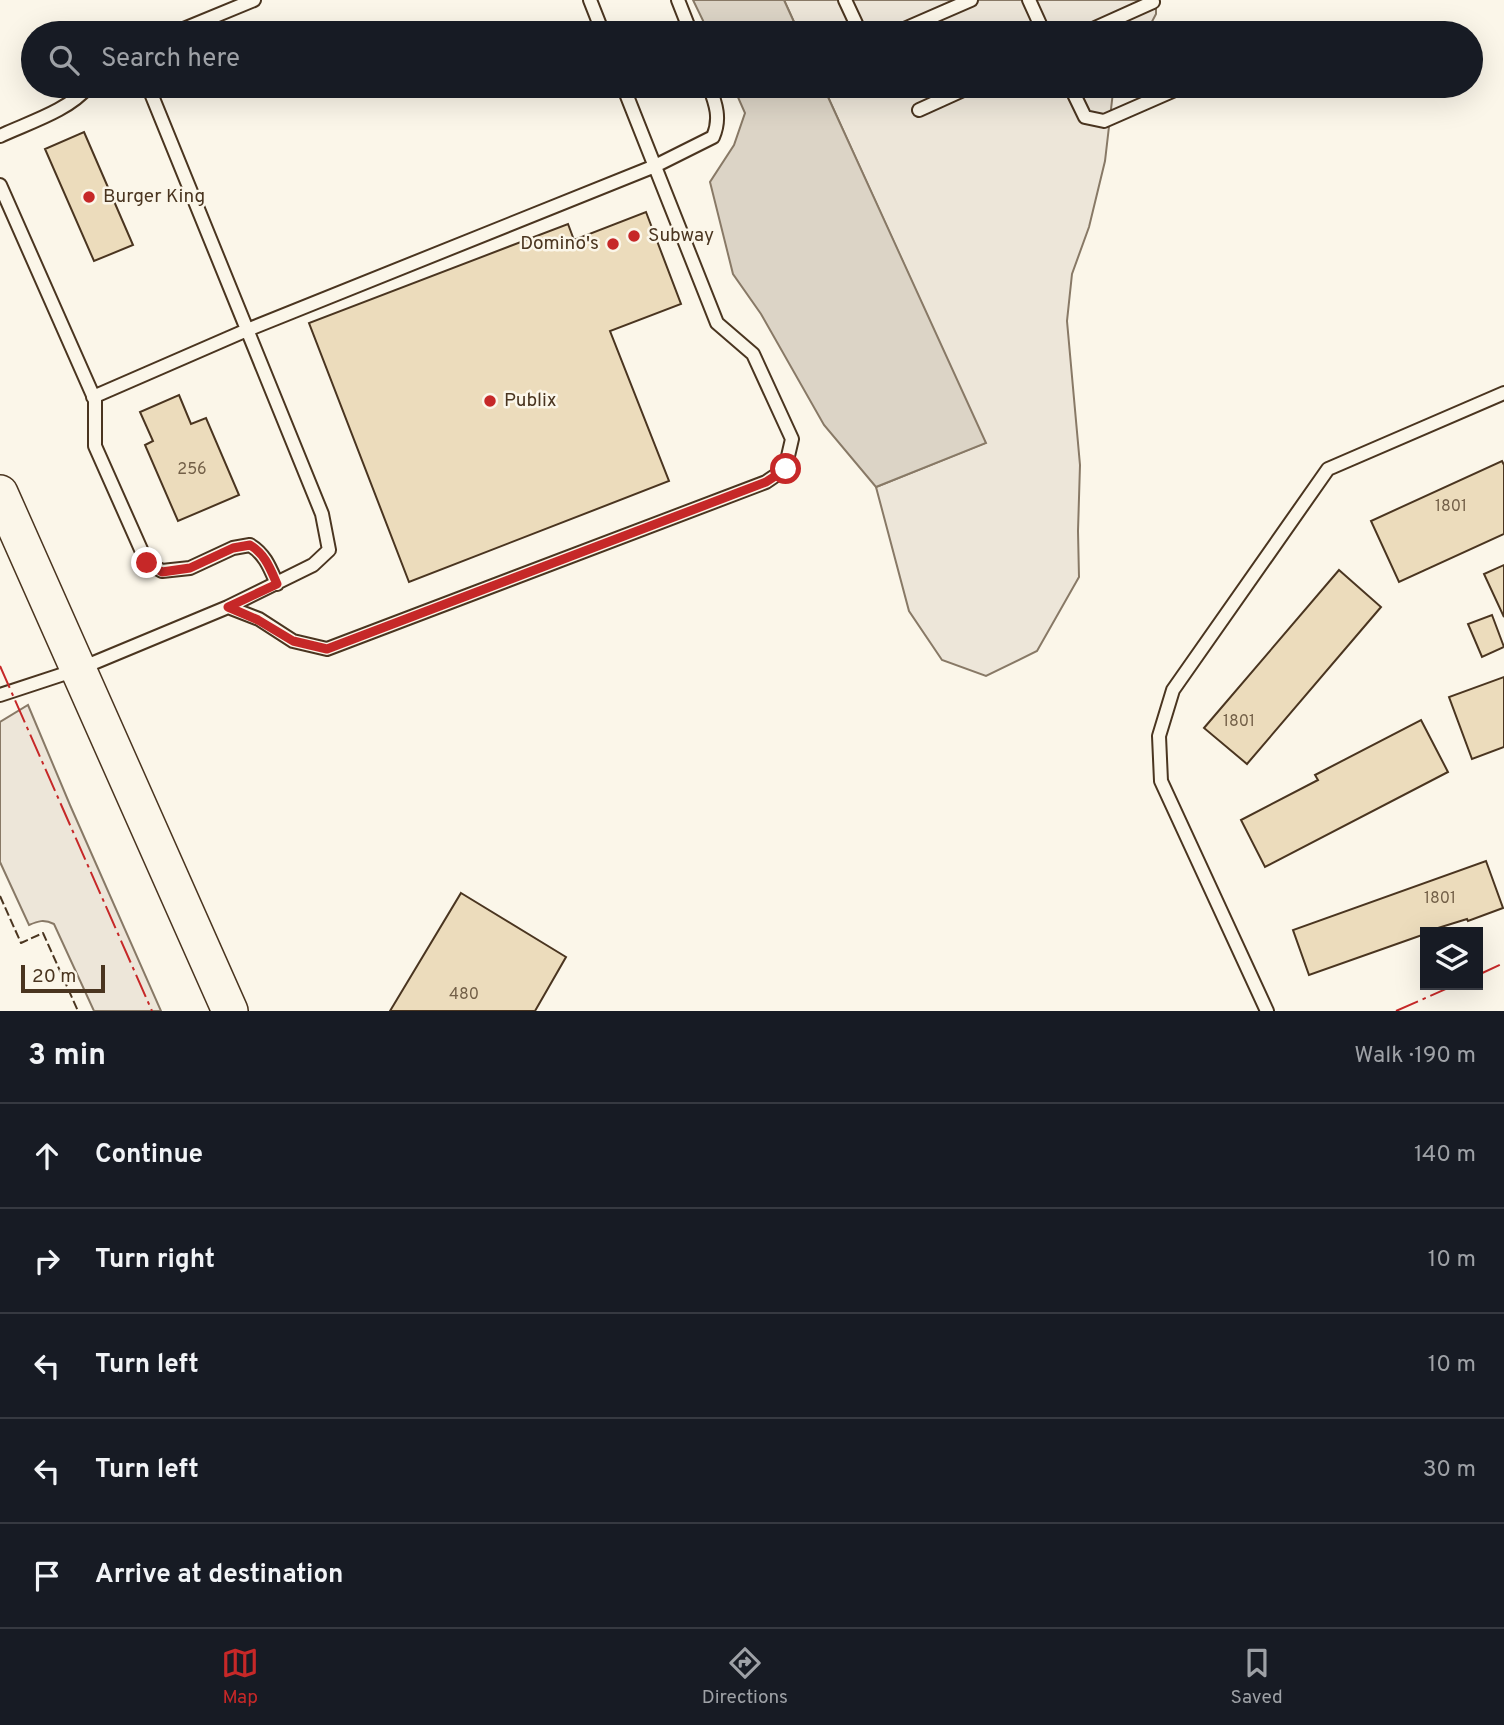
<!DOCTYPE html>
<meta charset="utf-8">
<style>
:root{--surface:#171b24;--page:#20242c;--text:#f1f3f6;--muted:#9ea1a6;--line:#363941;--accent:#c62828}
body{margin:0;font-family:Overpass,sans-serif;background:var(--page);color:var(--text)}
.controls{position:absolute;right:21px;bottom:21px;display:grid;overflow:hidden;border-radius:0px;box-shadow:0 7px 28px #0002}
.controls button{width:63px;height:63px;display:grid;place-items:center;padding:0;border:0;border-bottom:2px solid var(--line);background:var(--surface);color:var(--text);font:35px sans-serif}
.scale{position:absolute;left:21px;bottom:18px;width:84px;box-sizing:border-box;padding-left:7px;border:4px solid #4a3520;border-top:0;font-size:19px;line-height:24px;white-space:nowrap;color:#4a3520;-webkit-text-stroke:5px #fbf6e9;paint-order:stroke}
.stop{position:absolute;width:21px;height:21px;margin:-16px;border:5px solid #c62828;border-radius:50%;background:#fff}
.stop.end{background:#c62828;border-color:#fff;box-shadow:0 2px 7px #0008}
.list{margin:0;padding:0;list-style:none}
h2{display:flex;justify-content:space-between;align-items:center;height:91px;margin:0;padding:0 28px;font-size:30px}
h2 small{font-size:23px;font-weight:400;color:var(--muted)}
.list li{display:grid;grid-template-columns:46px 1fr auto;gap:21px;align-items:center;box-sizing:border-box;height:105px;padding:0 28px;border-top:2px solid var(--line)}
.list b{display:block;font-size:26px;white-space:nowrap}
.list em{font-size:23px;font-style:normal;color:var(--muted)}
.icon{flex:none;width:38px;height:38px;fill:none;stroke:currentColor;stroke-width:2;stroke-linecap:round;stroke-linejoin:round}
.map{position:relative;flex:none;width:1504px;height:1011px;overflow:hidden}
.search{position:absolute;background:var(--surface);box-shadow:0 7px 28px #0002;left:21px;right:21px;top:21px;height:77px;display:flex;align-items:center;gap:18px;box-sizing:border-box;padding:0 24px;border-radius:38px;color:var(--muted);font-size:26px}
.sheet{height:616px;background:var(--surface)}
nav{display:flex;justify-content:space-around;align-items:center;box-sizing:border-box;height:98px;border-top:2px solid var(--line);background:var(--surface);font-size:19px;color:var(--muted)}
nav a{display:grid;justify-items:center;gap:4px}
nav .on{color:var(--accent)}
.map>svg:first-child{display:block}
</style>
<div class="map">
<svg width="1504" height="1011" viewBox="0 0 1504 1011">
<rect width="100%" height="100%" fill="#fbf6e9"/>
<path fill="#ede6d9" stroke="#887966" stroke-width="2" d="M784 0H1156V14L1146 33H799Z
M823 86H1117L1113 92 1105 161 1089 227 1072 274 1067 321 1080 465 1078 531 1079 577 1037 651 986 676 942 660 909 611 876 487 985 443Z
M28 705 70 805 161 1011H94L54 924C44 919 38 921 29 925L0 862V722Z"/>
<path fill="#dcd4c6" stroke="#887966" stroke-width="2" d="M693 0H784L799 33H709Z
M733 86H823L986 443 876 487 824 425 761 314 733 274 710 182 734 145 745 113Z"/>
<path fill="#ecdcbc" stroke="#4a3520" stroke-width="2" d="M84 132 133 245 94 261 45 149Z
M646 212 681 304 610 331 669 481 409 582 309 323 568 224 574 240Z
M179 395 191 424 206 418 239 495 178 521 145 445 153 441 140 412Z
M1502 461 1504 465V534L1399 582 1371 521Z
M1504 565V617L1484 574Z
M1339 570 1381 607 1247 764 1204 728Z
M1492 615 1504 647 1482 657 1468 624Z
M1504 677V747L1472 759 1449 697Z
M1421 720 1448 772 1265 867 1241 820 1318 780 1315 775Z
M1486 861 1503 908 1468 921 1467 919 1425 932V934L1309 975 1293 930Z
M461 893 566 957 535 1011H390Z"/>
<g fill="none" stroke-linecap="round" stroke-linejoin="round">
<defs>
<path id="lane" d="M590 0 603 33
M678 0 691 33
M845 0 859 30 864 33
M1029 0 1044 33
M174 33 254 0
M895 33 971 0
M1084 33 1153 2
M148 86 322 514 329 550 313 565 228 607
M1070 86 1085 117 1104 121 1184 86
M919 110 972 86
M0 136C30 122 68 111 89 86
M0 185 95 400V446L147 563 162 571 190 568 233 548 250 545C265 554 270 568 277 584
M93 397 247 330 655 166 713 137C721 119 716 104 709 86
M0 695 79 669 228 607 259 619 293 641 327 649 766 482 785 469 792 439 753 354 717 323 623 86
M1267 1011 1161 781 1159 736 1173 690 1328 469 1504 393"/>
<path id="secondary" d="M0 493 230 1011"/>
</defs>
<use href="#lane" stroke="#4a3520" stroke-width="16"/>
<use href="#secondary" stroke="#4a3520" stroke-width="38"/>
<use href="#lane" stroke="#fbf6e9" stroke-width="12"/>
<use href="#secondary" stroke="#fbf6e9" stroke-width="35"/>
<path stroke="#4a3520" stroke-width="2" stroke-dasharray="9 3.5" stroke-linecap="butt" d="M0 896 21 943 43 933 78 1011"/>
<path stroke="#c62828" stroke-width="2" stroke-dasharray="24 5 3.5 5" stroke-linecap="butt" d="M0 666 152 1011
M1478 975 1504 963
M1396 1011 1455 985"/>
</g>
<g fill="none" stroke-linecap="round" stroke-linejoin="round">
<path stroke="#c62828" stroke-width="9" d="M147 563 162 572 190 568 233 548 250 545C265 554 270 568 277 584L228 607 258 620 293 641 327 649 766 482 786 469"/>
</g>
<g fill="#c62828" stroke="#fbf6e9" stroke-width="2.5">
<circle cx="89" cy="197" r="7"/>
<circle cx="634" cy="236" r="7"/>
<circle cx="613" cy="244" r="7"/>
<circle cx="490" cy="401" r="7"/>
</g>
<g text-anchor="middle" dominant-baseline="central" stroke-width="5" stroke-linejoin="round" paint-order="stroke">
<g font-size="16" fill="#725f47">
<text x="192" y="470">256</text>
<text x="1451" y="507">1801</text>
<text x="1239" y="722">1801</text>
<text x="1440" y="899">1801</text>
<text x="464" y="995">480</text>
</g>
<g font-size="19" fill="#4a3520" stroke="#fbf6e9" text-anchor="start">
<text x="103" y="197">Burger King</text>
<text x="648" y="236">Subway</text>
<text x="599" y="244" text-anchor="end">Domino's</text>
<text x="504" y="401">Publix</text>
</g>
</g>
</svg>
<div class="controls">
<button><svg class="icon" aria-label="layers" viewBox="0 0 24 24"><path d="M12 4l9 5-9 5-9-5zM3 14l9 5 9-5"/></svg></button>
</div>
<div class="scale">20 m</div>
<div class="stop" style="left:786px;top:469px"></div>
<div class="stop end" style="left:147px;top:563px"></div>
<div class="search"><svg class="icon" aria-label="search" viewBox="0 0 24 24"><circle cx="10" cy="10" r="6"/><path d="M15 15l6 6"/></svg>Search here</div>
</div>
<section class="sheet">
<h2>3 min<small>Walk · 190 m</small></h2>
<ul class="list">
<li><svg class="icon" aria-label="ahead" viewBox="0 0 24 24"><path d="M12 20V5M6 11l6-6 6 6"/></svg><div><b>Continue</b></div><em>140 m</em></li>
<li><svg class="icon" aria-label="right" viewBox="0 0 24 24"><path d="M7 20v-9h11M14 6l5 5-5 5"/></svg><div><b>Turn right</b></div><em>10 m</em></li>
<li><svg class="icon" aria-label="left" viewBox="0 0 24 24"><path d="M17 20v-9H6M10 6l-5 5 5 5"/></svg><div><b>Turn left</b></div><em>10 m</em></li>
<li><svg class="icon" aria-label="left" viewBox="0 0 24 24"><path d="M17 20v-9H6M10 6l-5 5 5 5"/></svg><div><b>Turn left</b></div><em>30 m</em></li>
<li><svg class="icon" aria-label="arrive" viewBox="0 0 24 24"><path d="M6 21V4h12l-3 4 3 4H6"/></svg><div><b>Arrive at destination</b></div></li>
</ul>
</section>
<nav>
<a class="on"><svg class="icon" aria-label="map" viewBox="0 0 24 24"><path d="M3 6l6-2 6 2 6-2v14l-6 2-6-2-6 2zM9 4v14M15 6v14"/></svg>Map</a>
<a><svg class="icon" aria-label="directions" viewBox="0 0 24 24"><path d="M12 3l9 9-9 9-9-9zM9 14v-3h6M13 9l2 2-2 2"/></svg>Directions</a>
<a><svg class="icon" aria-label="saved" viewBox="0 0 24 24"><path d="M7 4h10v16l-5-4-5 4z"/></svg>Saved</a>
</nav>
